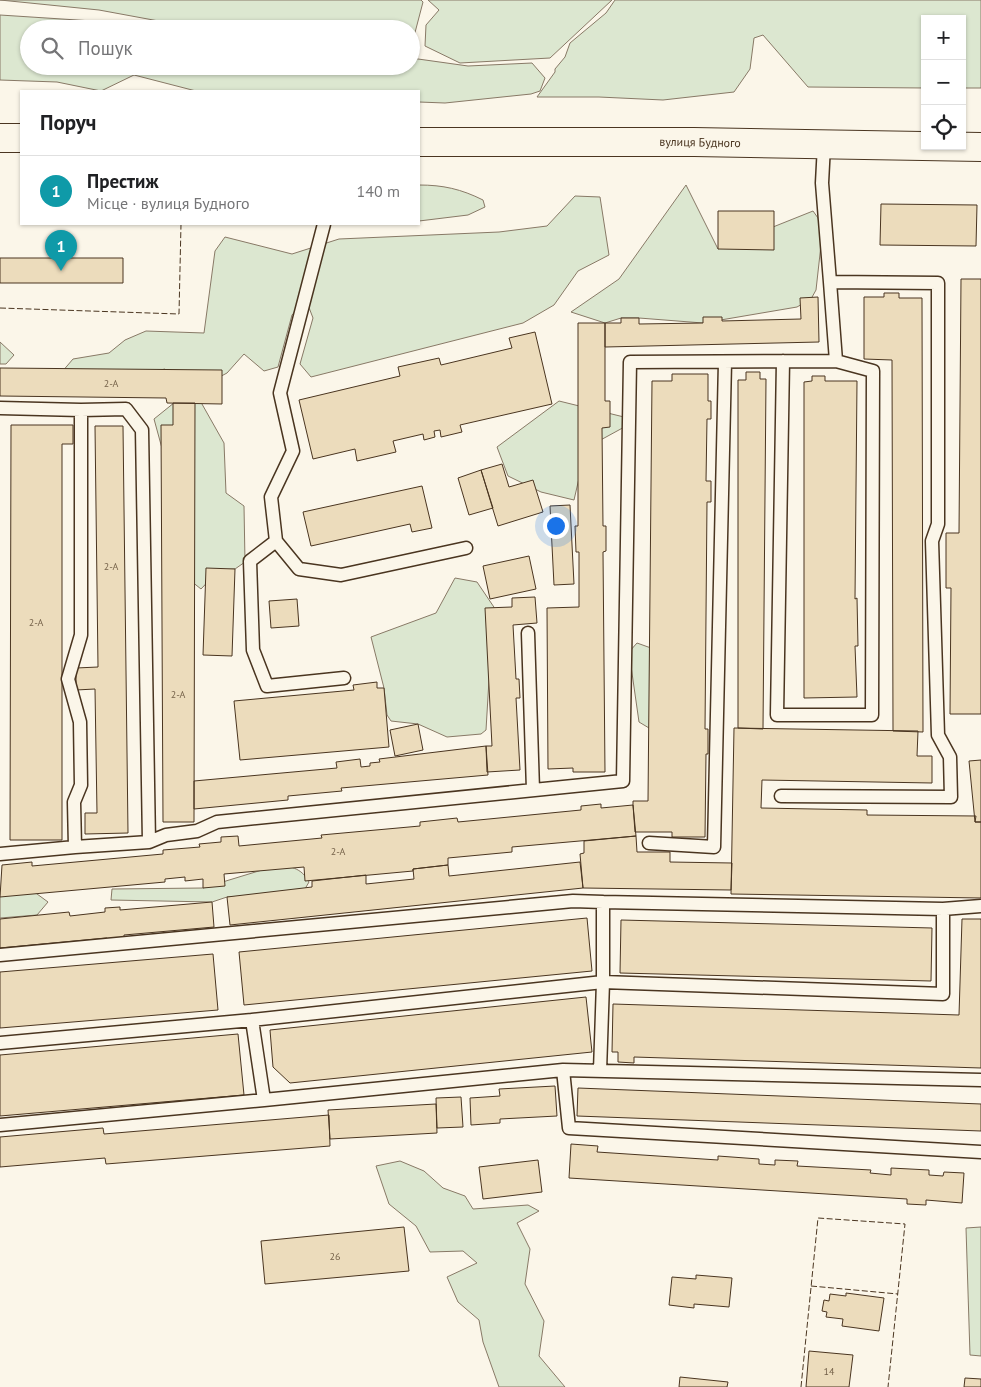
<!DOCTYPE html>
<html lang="uk">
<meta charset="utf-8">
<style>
:root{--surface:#fff;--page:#f2f2f2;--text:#202124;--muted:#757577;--line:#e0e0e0;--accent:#c62828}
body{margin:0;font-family:"PT Sans",sans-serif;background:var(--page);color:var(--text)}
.controls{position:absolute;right:15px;top:15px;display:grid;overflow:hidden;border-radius:0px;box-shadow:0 1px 4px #0004}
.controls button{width:45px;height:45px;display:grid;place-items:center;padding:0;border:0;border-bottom:1px solid var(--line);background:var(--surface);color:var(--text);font:25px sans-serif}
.you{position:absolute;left:555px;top:525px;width:18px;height:18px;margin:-12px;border:4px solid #fff;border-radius:50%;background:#1a73e8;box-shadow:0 0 0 8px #1a73e833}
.badge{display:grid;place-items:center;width:32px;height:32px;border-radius:50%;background:var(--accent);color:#fff;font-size:16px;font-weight:700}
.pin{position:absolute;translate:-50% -41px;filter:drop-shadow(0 1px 2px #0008)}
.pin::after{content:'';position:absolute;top:26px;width:18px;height:15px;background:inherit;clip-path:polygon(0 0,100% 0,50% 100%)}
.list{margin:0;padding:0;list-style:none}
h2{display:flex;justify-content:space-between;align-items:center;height:65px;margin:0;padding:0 20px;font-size:21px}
h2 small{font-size:16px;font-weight:400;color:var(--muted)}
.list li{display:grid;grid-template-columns:32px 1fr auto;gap:15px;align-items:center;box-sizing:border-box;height:70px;padding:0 20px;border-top:1px solid var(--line)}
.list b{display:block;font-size:19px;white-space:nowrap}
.list p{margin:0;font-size:16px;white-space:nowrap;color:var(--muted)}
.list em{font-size:16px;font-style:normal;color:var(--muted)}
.icon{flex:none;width:28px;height:28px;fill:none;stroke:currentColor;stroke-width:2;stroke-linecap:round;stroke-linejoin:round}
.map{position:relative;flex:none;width:981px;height:1387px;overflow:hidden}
.search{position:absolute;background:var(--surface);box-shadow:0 1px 4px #0004;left:20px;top:20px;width:400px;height:55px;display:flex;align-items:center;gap:12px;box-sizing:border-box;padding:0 18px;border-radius:28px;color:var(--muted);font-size:19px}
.panel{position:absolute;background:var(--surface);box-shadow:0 1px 4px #0004;left:20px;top:90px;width:400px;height:135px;border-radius:0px}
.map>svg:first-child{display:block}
</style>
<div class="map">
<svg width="981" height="1387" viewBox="0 0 981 1387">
<rect width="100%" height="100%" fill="#fbf6e9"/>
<path fill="#dce7d0" stroke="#887966" d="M0 0H421L423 2 412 44 411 29H202L99 10Z
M428 0H612L550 58 460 63 425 46 426 25 439 10Z
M615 0H981V88H962V19H925V88L808 87 763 35 754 38 750 69 734 92 663 100 599 97H537L555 72V69L565 57 570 43 606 13Z
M0 15 108 22 142 29H29V66H411V58L468 66 532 63 545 78 540 91 531 94 445 103 419 102V91H196L134 75 101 91 57 82 0 80Z
M419 185C443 185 461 189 483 200L485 207 468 215 419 221Z
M686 185 718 249 813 211 818 218 822 236 816 290 811 299 797 307 703 323 639 318H621L605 323 571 312 619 279Z
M575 196 600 197 609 255 578 271 554 305 523 323 311 377 300 364 313 318 308 305H301L292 315 278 367 264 371 244 354 227 373 197 389 178 386 165 369 115 380 61 373 73 359 109 353 125 340 146 331 204 333 215 251 225 237 292 254 339 239 499 232 547 226Z
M0 342 14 355 6 364H0Z
M185 394 198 397 224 443 226 493 244 506 245 562 235 569 219 570 201 589 181 573 169 474 154 419Z
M559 401 628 418V425L586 448 574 500 541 492 508 476 497 447Z
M455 578 477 582 504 622 491 646 486 730 481 734 447 737 418 724 391 721 387 715 384 688 371 637 436 613Z
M637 643 651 648 654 731 639 722 629 652Z
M275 866C289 865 302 868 309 882L302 894 227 897 212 902 111 900 112 889 203 888Z
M33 891 48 902 37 915 0 918V894Z
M400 1161 424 1171 443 1188 465 1196 473 1209 528 1205 539 1211 517 1223 530 1249 525 1284 544 1321 539 1356 565 1387H499L483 1342 479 1320 458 1302 447 1277 477 1263 463 1251 430 1252 416 1226 389 1204 376 1166Z
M981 1227V1356L970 1355 966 1228Z"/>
<path fill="#ecdcbc" stroke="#4a3520" d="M881 204 977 205 976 246 880 245Z
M718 211H774V250L718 249Z
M0 258H123V283H0Z
M961 279H981V714H950L951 588H946V533H959Z
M884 293H899V298H922L923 732 893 731 892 360 864 359V297H884Z
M818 297 819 342 605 347V323H621V318H639V324L703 323V317H722V321L801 319 800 298Z
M578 323H605V401H610V427L602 428 603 526H606V551L603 552 605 772H573V768L548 769 547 608 579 607V552H576L575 526H578Z
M535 332 552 404 460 425 462 432 441 437 440 430 434 431 435 437 424 440 423 434 393 441 396 452 357 461 355 449 313 459 299 400 400 376 398 367 439 358 441 365 512 348 509 338Z
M0 368 222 370V404L167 403 166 398 0 396Z
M746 372H760V379H766L763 729 738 728V380H746Z
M672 374H708V401H711V419H707L706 481H711V502H707L705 729H708V754H706L705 837H672V832H635L633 805V801H648L652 381H672Z
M812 376H825V381H857L855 599 857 598 858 646H855L857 697 804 698V382L812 381Z
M173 403H195L194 822H163L161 425H173Z
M11 425H73V444H62V840H10Z
M95 426H123L128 833 85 834V813H97L95 689 76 690V668L98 667Z
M502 464 509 487 533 480 543 512 498 526 481 470Z
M481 470 493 508 469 515 458 478Z
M422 486 432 528 412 532 410 524 311 546 303 512Z
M570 505 574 584 554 585 550 506Z
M529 556 536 589 490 599 483 566Z
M206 568 235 569 232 656 203 655Z
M535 597 537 623 513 625 516 679H519L520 698H516L520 770 487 772 486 746H492L485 608 512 607V598Z
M297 599 299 626 271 628 269 601Z
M377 682V688H384L389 747 240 760 234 701 354 690 353 685Z
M418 724 423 750 395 756 390 730Z
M734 728 918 731 917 756H932V783L762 780 761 808 867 810V815L976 816 975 822H981V898L731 894Z
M486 746 488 775 341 788 342 791 288 796V800L194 809V781L337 768 336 762 360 759 361 767 370 766V763L380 762 379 759Z
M981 760V822H975L969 761Z
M601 804V808L633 805 636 836 512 847V852L448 858V865L413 869V871L305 881 304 867 224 874 225 886 203 888V879L185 881V877L165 879V882L0 897 2 865 32 862V866L163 854V850L200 847 199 844 221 842V837L238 836 239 846 322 838 321 835 420 826V822L457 818 458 822 581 810V806Z
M636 836 637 852H670V862L732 863 731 890 583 888 580 854 584 853V841Z
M580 862 583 888 230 925 227 897 312 887V881L366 875V884L414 879 413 869 448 865 449 876Z
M212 902 214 927 124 935V938L107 940V938L0 948V919L69 912 70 916 105 912V908L120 907V910Z
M587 918 592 971 244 1005 239 952Z
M962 919H981V1068L634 1057V1063L618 1062V1052H612L613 1004 959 1015Z
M621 920 932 928 931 981 620 973Z
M213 954 218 1010 0 1028V972Z
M586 997 592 1052 290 1083 273 1067 270 1030Z
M238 1034 244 1095 0 1116V1055Z
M555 1086 557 1116 500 1119V1123L471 1125 470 1098 500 1096 499 1089Z
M578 1088 981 1104V1131L577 1116Z
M461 1097 463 1127 437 1128 436 1098Z
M436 1104 437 1133 330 1139 328 1110Z
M329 1115 330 1146 106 1164 105 1158 0 1167V1137L103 1128 104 1134Z
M571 1144 598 1146 597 1152 718 1160V1156L759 1159V1164L775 1165V1160L798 1161 797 1166 871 1170 870 1173 891 1175V1168L929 1170V1175L943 1176 944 1172 964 1173 962 1203 926 1200V1205L907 1204V1199L569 1178Z
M538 1160 542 1192 483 1199 479 1167Z
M404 1227 409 1271 265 1284 261 1241Z
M696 1275 732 1278 729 1307 694 1304V1308L669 1305 672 1277 696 1279Z
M846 1293 884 1298 879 1331 842 1326 843 1319 826 1317 827 1312 822 1311 824 1300 829 1301 830 1294 846 1296Z
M809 1351 853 1355 849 1387H806Z
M680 1377 728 1382 727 1387H679Z
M965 1378 981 1379V1387H964Z"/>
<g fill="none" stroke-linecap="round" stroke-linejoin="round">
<defs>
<path id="lane" d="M824 145 822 183 830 282
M324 224 280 393 293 451 271 497 276 541 299 569 341 575 466 548
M783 361 777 715H872L873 371 836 361
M0 408 81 410V635L68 679 80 722 81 785 74 802 75 847 0 854
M276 541 250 561 253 650 267 686 344 678
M528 633 533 790
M149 842 166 835 197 831 217 822 623 781 630 362 836 361 830 282 938 283V524L932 541 938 735 950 757 951 797 781 796
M649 843 714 847 725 362
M75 847 149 842 142 430 126 409 81 410
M943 909V994L603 982V902L943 909 981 906
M0 955 573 901 603 902
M0 1043 252 1020
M563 1070 264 1100 252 1020 603 982 600 1071
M981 1080 563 1070 569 1128 981 1152
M0 1125 264 1100"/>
<path id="highway" d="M0 138H21
M419 142H694L981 147"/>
</defs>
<use href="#lane" stroke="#4a3520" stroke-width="15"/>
<use href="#highway" stroke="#4a3520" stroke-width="30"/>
<use href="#lane" stroke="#fbf6e9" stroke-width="12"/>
<use href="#highway" stroke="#fbf6e9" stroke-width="28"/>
<path stroke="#4a3520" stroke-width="1" stroke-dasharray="6 2.5" stroke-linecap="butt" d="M0 308 179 314 181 224
M811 1286 898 1294
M801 1387 818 1218 905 1224 888 1387"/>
</g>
<g text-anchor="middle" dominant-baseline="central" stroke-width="4" stroke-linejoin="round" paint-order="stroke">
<g font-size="10" fill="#725f47">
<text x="111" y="383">2-А</text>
<text x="111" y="566">2-А</text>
<text x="36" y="622">2-А</text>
<text x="178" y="694">2-А</text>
<text x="338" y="851">2-А</text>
<text x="335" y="1256">26</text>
<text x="829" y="1371">14</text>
</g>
<g font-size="12" fill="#4a3520" stroke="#fbf6e9">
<text transform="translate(700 142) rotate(1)">вулиця Будного</text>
</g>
</g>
</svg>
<div class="controls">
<button>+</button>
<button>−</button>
<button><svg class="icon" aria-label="locate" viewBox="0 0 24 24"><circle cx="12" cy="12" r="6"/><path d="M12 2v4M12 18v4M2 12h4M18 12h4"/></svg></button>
</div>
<div class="you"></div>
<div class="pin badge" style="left:61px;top:271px;background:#0f9aa8">1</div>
<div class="search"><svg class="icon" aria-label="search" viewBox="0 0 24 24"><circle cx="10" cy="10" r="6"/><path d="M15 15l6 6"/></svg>Пошук</div>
<section class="panel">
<h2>Поруч<small></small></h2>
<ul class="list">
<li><span class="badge" style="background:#0f9aa8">1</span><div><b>Престиж</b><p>Місце · вулиця Будного</p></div><em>140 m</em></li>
</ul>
</section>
</div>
